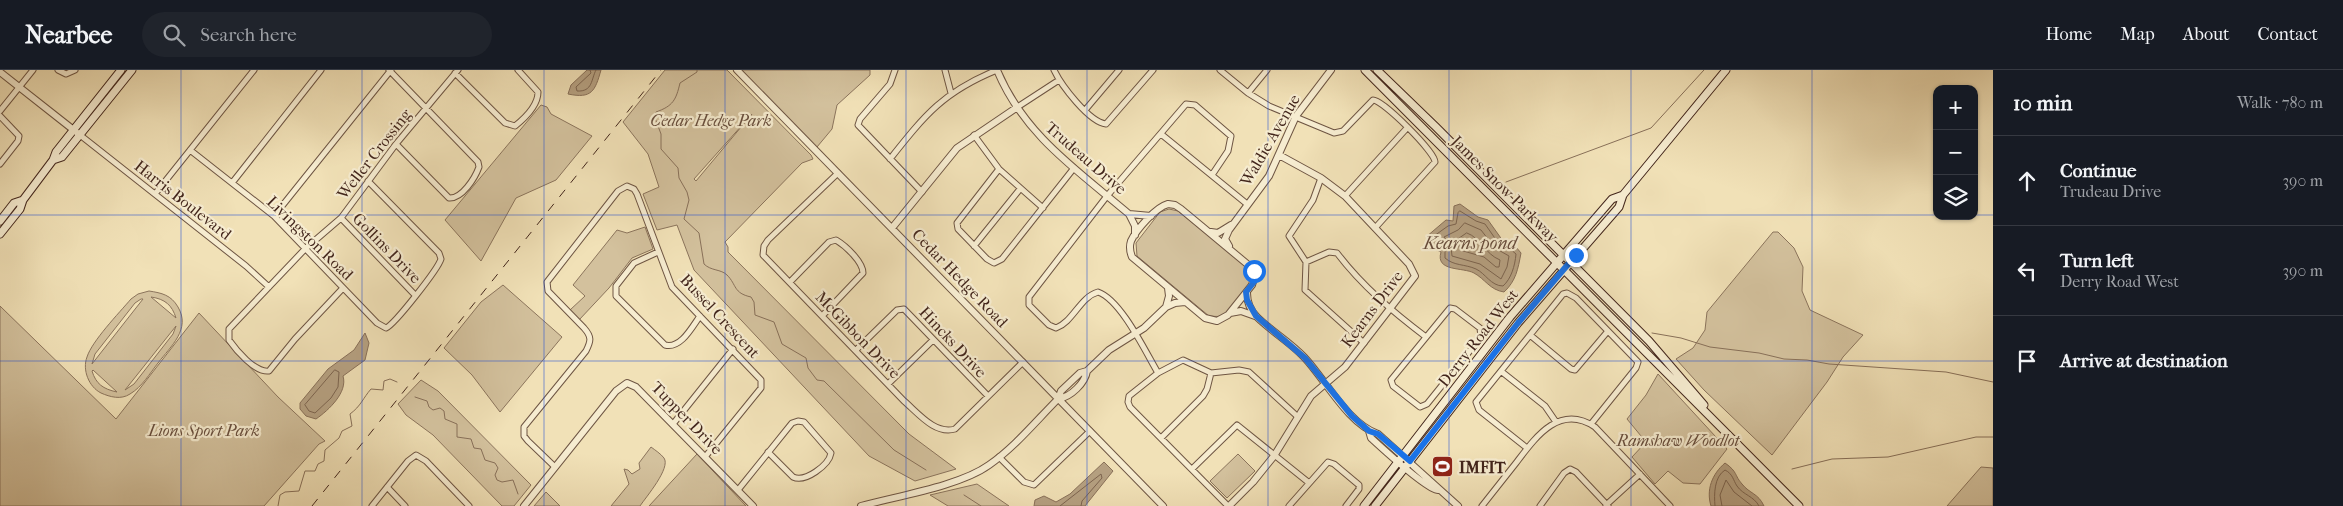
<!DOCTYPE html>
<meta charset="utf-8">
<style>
:root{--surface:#171b24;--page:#20242c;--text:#f1f3f6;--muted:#9ea1a6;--line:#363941}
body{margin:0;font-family:"IM FELL French Canon",serif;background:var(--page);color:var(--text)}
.controls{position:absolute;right:15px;top:15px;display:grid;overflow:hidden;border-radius:10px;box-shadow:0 1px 4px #0004}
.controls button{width:45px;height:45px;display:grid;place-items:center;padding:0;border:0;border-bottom:1px solid var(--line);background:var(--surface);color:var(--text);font:25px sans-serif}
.stop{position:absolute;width:15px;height:15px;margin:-11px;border:4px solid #1a73e8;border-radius:50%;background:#fff}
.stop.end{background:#1a73e8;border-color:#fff;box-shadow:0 1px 5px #0008}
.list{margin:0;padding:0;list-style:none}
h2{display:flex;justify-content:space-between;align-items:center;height:65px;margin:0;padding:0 20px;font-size:21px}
h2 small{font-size:16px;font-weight:400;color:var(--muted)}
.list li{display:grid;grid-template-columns:32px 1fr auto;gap:15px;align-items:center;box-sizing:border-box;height:90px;padding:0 20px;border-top:1px solid var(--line)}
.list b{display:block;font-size:19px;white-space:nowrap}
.list p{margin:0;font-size:16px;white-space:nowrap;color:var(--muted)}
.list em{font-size:16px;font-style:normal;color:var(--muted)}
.icon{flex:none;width:28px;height:28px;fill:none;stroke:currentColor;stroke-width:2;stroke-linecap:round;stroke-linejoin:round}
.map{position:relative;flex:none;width:1993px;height:436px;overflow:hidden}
header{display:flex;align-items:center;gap:30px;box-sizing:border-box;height:70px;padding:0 25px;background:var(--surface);border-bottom:1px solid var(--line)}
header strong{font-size:24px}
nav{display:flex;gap:28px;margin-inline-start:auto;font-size:18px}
.search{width:350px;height:45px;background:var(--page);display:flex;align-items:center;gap:12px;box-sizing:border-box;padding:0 18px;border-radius:28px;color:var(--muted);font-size:19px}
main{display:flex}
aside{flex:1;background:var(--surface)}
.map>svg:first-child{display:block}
</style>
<header>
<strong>Nearbee</strong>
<div class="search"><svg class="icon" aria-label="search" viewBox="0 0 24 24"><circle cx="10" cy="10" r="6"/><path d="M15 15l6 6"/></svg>Search here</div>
<nav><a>Home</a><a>Map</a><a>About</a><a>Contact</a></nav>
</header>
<main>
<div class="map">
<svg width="1993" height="436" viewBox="0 0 1993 436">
<rect width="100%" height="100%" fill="#f1e1b7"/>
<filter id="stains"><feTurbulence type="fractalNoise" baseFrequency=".004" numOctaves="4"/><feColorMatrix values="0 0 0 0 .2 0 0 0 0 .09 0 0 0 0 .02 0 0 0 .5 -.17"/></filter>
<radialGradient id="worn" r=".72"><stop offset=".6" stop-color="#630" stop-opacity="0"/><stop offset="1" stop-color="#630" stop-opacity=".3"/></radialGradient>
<path fill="#d3c19d" stroke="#8b745c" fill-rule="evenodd" d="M665 0H727L811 85 813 89 802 93 725 172 728 177V182L909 364 956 399 915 411 869 386 694 200 677 155 657 160 643 124 659 117 648 84 623 52ZM752 44 696 111 694 109Z
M740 0H870V5L837 35 832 59 817 77Z
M541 35 547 37 551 44 592 66 556 110 516 128 481 191 445 150Z
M1169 139 1178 141 1246 196C1248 200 1251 206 1250 211 1248 219 1228 243 1221 246 1217 247 1213 246 1209 246L1137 186 1136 173 1160 142Z
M645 157 653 179 632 188 609 218 579 250 570 240 585 226 573 215 617 160 627 163Z
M1773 162H1778L1794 178 1803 197 1802 221 1810 240 1863 265 1843 287 1827 312 1772 385 1704 320 1676 289 1693 278 1705 260 1707 242Z
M503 215 562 267 500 342 472 305 444 278 481 232Z
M149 221C162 223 171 225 178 237 191 259 171 276 158 293 150 303 142 317 130 324 121 330 110 327 101 323 89 317 82 300 87 287 92 271 119 243 131 229L138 224ZM151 227C165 229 172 235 176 248ZM141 229H143L92 294 95 284 135 233ZM176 256 173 264 134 314 125 320ZM92 301 93 300 117 322C103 319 96 314 92 301Z
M0 236 116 349 199 243 278 327 325 371 319 374 264 436H0Z
M1658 304 1727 379 1700 414 1683 413 1668 401 1655 414 1632 387 1646 372 1627 349 1646 325Z
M421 310 438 321 531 415 514 436H502L433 365 406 345 398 334Z
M651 377C655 380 661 384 664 388 671 398 646 427 640 436H611L629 414 624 399 628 400 632 404 640 399 639 393Z
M697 384 746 436H649Z
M1238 384 1255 401 1227 428 1210 411Z
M1981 397 1993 398V436H1947Z
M977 414 1009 436H948L930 425Z
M546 422 560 436H534Z"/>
<path fill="#b6a182" stroke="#887059" d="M587 0H601C595 21 592 29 568 24L571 15Z
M1460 134 1478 147 1488 150 1503 171 1516 177 1521 183C1518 199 1516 211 1504 222 1490 220 1485 209 1474 203 1463 197 1435 202 1441 182L1435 179 1426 167 1446 150 1453 151 1454 136Z
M365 263 369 273 365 290 343 306C348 322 329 340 316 349L306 346 300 339V333L328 299 354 280Z
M1104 392 1113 401 1085 436H1034L1035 430 1044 426 1056 432 1070 424Z
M1725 393C1738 402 1734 405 1742 414 1750 424 1758 423 1764 436H1711C1706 420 1712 404 1725 393Z"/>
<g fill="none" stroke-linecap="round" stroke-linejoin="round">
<path stroke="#7c644f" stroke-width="1" d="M590 0 591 3 576 17 577 21C593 22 591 9 596 0
M1460 141 1476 151 1485 154 1499 174 1509 178 1516 184C1515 196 1511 209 1503 216 1491 216 1485 203 1476 199 1465 194 1454 196 1445 188V179L1434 169V166L1448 156 1456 154 1458 143Z
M1465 153 1481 160 1495 178 1509 186 1507 197 1501 209 1480 194 1452 186 1451 177 1444 167 1458 160Z
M1467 163C1481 168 1485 184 1500 190L1499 197H1496L1484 187 1460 180 1457 170Z
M335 300 339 302 338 317 331 328 315 343 309 341 305 335Z
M1060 436 1101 404 1102 408 1082 431 1081 436
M1715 436C1714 424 1714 407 1725 400 1733 404 1733 410 1737 416 1743 425 1754 426 1759 436
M1722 436 1720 425 1726 410 1734 422 1752 436"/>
<path stroke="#887059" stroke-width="1" d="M697 0V2L680 13C676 30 673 36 656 42L655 48 661 64V79L678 98 679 108 687 122 689 130 684 149 699 163 704 194C711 201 721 199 727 205 737 215 733 223 751 227L754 232 755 245 774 252 782 274 806 288 808 298 817 310 824 311 894 380 926 400
M1506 112 1651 58 1704 0
M1652 263 1681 268 1710 277 1759 283 1784 289 1807 290 1829 294 1946 302 1993 312
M415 327 427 331 429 337 433 340 440 338 444 341 445 349 457 354V367L471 369 474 378 481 379 485 390 495 393 498 398 495 405 497 410 502 412 513 410 518 424
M1792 399 1832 389 1888 387 1976 367H1993
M964 425 981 436
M278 436 280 425 285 422 299 421 305 401H315L318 394 324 391 325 380 339 368 342 361 352 356 350 344C361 336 363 328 371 319L383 320 384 311 390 309 397 312"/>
<defs>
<path id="minor" d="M58 0 66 4 75 0
M389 0 478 92 479 97C475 108 462 129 449 128L396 74
M895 0 890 14 860 49 858 55 922 122
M945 0 951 23
M1054 0C1061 15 1089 52 1106 54L1153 0
M1220 0 1248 23 1269 36 1334 63 1343 61 1373 30C1383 30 1435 82 1435 92L1375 158
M455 3 505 53 515 56C525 48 538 35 538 22L518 0
M1248 23 1267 0
M1016 38 1059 10
M1086 39 1119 0
M0 41 33 0
M0 46 19 66 18 71 0 94
M1161 64 1247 134
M80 65 246 196 269 217
M974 65 999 99 1043 138
M190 80 274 146 377 253 386 258C395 254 438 199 441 189L439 183 368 111
M890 89C925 45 943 22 997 0
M999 99 957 153 958 159 987 189 994 193 1002 189 1074 98
M838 103 768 170 764 176 763 185 904 331C918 343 935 365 955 359L1023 292
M1321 108 1313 130 1289 166 1306 192 1305 220 1364 273
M232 113 321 0
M155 124 254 0
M1345 126 1407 58
M274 146 391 0
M341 148 415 225
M974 176 1020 119
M658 182 634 193 616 216V226L665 275C681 279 692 257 700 246
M1306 192 1329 182 1337 183C1362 216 1393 242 1426 267
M790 212 829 172 836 170C846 176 863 192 863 203L823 245
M343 218 295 269 269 301C255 303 236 280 229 270V259L305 179 341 148 396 74 458 0
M1450 238 1455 239 1480 258 1481 267 1427 334 1420 337 1393 316 1391 310Z
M1530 265 1571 299 1575 300 1608 261
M856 280 897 240 904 239 988 326
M1502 302 1545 336 1556 352
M1158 303C1145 281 1121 230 1098 222 1080 227 1073 252 1056 258L1049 255 1029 235V227L1107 126 1186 34 1195 35 1231 66 1228 81 1212 105
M888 314 933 270
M673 354 733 279
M1161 368 1203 326 1207 319 1211 303
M1527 378 1479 340 1476 332 1563 224 1567 223 1576 228 1638 292 1636 298 1591 354
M999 387 1024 412 1034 415 1090 361
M555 397 528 371 524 366V357L586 281C591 271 592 267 584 258L548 221 547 212 618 121 627 116 634 119 637 124 672 217 761 310V318L705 387
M1192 399 1237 355 1308 412
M387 417 405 436
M738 420 792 353 798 351 804 352 831 383C829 395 805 413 793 407L768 382
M1606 435 1640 404
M372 436 408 391 416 385 426 391 469 436
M1228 436 1130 337 1128 332 1129 326 1158 303 1183 290 1211 303 1239 300 1249 302 1298 347
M1289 436 1328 392 1334 394 1359 415V419L1346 436
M1482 436C1493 422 1505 407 1516 393 1535 368 1559 333 1595 357L1670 436
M1540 436 1564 403 1570 399 1576 402 1608 436"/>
<path id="tertiary" d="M737 0 1163 436
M997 0C1024 65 1077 100 1129 144L1135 156V165
M0 2 80 65
M1168 134 1175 135 1181 139 1252 198 1255 205 1252 215 1228 245 1217 251 1205 248 1132 187C1130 182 1129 177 1131 171 1136 160 1156 137 1168 134Z
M1129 144 1151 146
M892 158 957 78 1016 38
M1211 162 1218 163 1231 155
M1229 176 1225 169 1229 160 1269 106 1296 46 1331 0
M1247 223C1247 232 1250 240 1257 247 1271 261 1290 272 1304 287 1325 309 1348 354 1378 364L1458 436
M1166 237 1169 226 1168 218
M1230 243 1241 241 1255 246
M1058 329C1071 327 1085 313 1087 301
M1369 361 1371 368C1382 378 1427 420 1438 420
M524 436 616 321 627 313 636 317 753 436
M861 436C897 426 960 416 989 395 1015 377 1036 351 1058 329L1061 321 1080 303 1087 301 1109 280 1144 258 1166 237 1175 233 1185 232
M1229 436 1253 412 1274 386 1311 326 1345 297 1415 206 1409 194 1345 126 1321 108 1279 85"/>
<path id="secondary" d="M1365 0 1799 436
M1377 0 1436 57 1649 271 1704 335
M53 90 62 87 132 0
M0 151 14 133 23 130
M0 164 20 139 23 130 53 90 56 82 121 0
M1364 436 1510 247 1612 129 1623 125
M1375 436 1518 253 1619 137 1623 125 1726 0"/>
</defs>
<use href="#minor" stroke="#6e5543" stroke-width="7"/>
<use href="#tertiary" stroke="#6e5543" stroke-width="8"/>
<use href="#secondary" stroke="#43261c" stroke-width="9"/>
<use href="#minor" stroke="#f6ecd0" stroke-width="5"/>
<use href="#tertiary" stroke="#f6ecd0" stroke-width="6"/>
<use href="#secondary" stroke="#f6ecd0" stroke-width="7"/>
<path stroke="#43261c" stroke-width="1" stroke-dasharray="9 9" stroke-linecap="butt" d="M312 436 661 0"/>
</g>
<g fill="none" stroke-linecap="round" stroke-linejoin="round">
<path stroke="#1a73e8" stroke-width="6" d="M1254 201V212L1246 222 1247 230 1256 246 1305 288 1352 346 1369 361 1378 364 1410 391 1518 253 1576 185"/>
</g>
<path fill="none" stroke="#1d4ed8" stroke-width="1" stroke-opacity="0.55" d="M181 0V436M362 0V436M544 0V436M725 0V436M906 0V436M1087 0V436M1268 0V436M1449 0V436M1631 0V436M1812 0V436M0 145H1937M1974 145H1993M0 291H1993"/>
<defs>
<symbol id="stadium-square" viewBox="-11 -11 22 22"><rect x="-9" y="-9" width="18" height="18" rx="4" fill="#8f2418" stroke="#f6ecd0"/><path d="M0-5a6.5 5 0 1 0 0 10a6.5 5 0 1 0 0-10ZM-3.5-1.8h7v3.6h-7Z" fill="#fff"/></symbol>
</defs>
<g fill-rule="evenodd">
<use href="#stadium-square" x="1430" y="384" width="25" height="25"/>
</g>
<g text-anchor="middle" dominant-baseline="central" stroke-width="4.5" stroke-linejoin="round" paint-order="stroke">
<g font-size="16" font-style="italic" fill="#674d3c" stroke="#f6ecd0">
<text x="711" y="50">Cedar Hedge Park</text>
<text x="204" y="360">Lions Sport Park</text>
<text x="1678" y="370">Ramshaw Woodlot</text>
</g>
<g font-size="16" fill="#43261c" stroke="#f6ecd0">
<text transform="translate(1270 70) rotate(-60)">Waldie Avenue</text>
<text transform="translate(374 84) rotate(-52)">Weller Crossing</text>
<text transform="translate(1086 88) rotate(41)">Trudeau Drive</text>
<text transform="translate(1505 119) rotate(45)">James Snow Parkway</text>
<text transform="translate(183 130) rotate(38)">Harris Boulevard</text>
<text transform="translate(310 168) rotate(44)">Livingston Road</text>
<text transform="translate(387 178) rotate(46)">Gollins Drive</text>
<text transform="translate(960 208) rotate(46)">Cedar Hedge Road</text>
<text transform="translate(1372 239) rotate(-53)">Kearns Drive</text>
<text transform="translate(720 246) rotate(47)">Bussel Crescent</text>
<text transform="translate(858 265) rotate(46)">McGibbon Drive</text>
<text transform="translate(1478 268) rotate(-52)">Derry Road West</text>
<text transform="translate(953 272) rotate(47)">Hincks Drive</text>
<text transform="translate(687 348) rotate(46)">Tupper Drive</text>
</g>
<g font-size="16" font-weight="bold" fill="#43261c" stroke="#f6ecd0" text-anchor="start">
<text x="1459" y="397">IMFIT</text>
</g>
<g font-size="18" font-style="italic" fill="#664b3b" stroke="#f6ecd0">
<text x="1470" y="173">Kearns pond</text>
</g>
</g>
<rect width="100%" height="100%" filter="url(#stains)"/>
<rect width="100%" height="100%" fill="url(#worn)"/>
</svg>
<div class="controls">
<button>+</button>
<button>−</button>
<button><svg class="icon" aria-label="layers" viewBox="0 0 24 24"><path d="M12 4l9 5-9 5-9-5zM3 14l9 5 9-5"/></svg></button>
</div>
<div class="stop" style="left:1254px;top:201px"></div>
<div class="stop end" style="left:1576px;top:185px"></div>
</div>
<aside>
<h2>10 min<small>Walk · 780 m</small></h2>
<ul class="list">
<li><svg class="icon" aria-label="ahead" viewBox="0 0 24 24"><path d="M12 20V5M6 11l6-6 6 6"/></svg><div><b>Continue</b><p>Trudeau Drive</p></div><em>390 m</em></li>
<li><svg class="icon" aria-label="left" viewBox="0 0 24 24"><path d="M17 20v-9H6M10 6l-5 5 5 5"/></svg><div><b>Turn left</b><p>Derry Road West</p></div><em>390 m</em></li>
<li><svg class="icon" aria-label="arrive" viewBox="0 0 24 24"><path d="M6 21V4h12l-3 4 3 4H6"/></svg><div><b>Arrive at destination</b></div></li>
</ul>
</aside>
</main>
